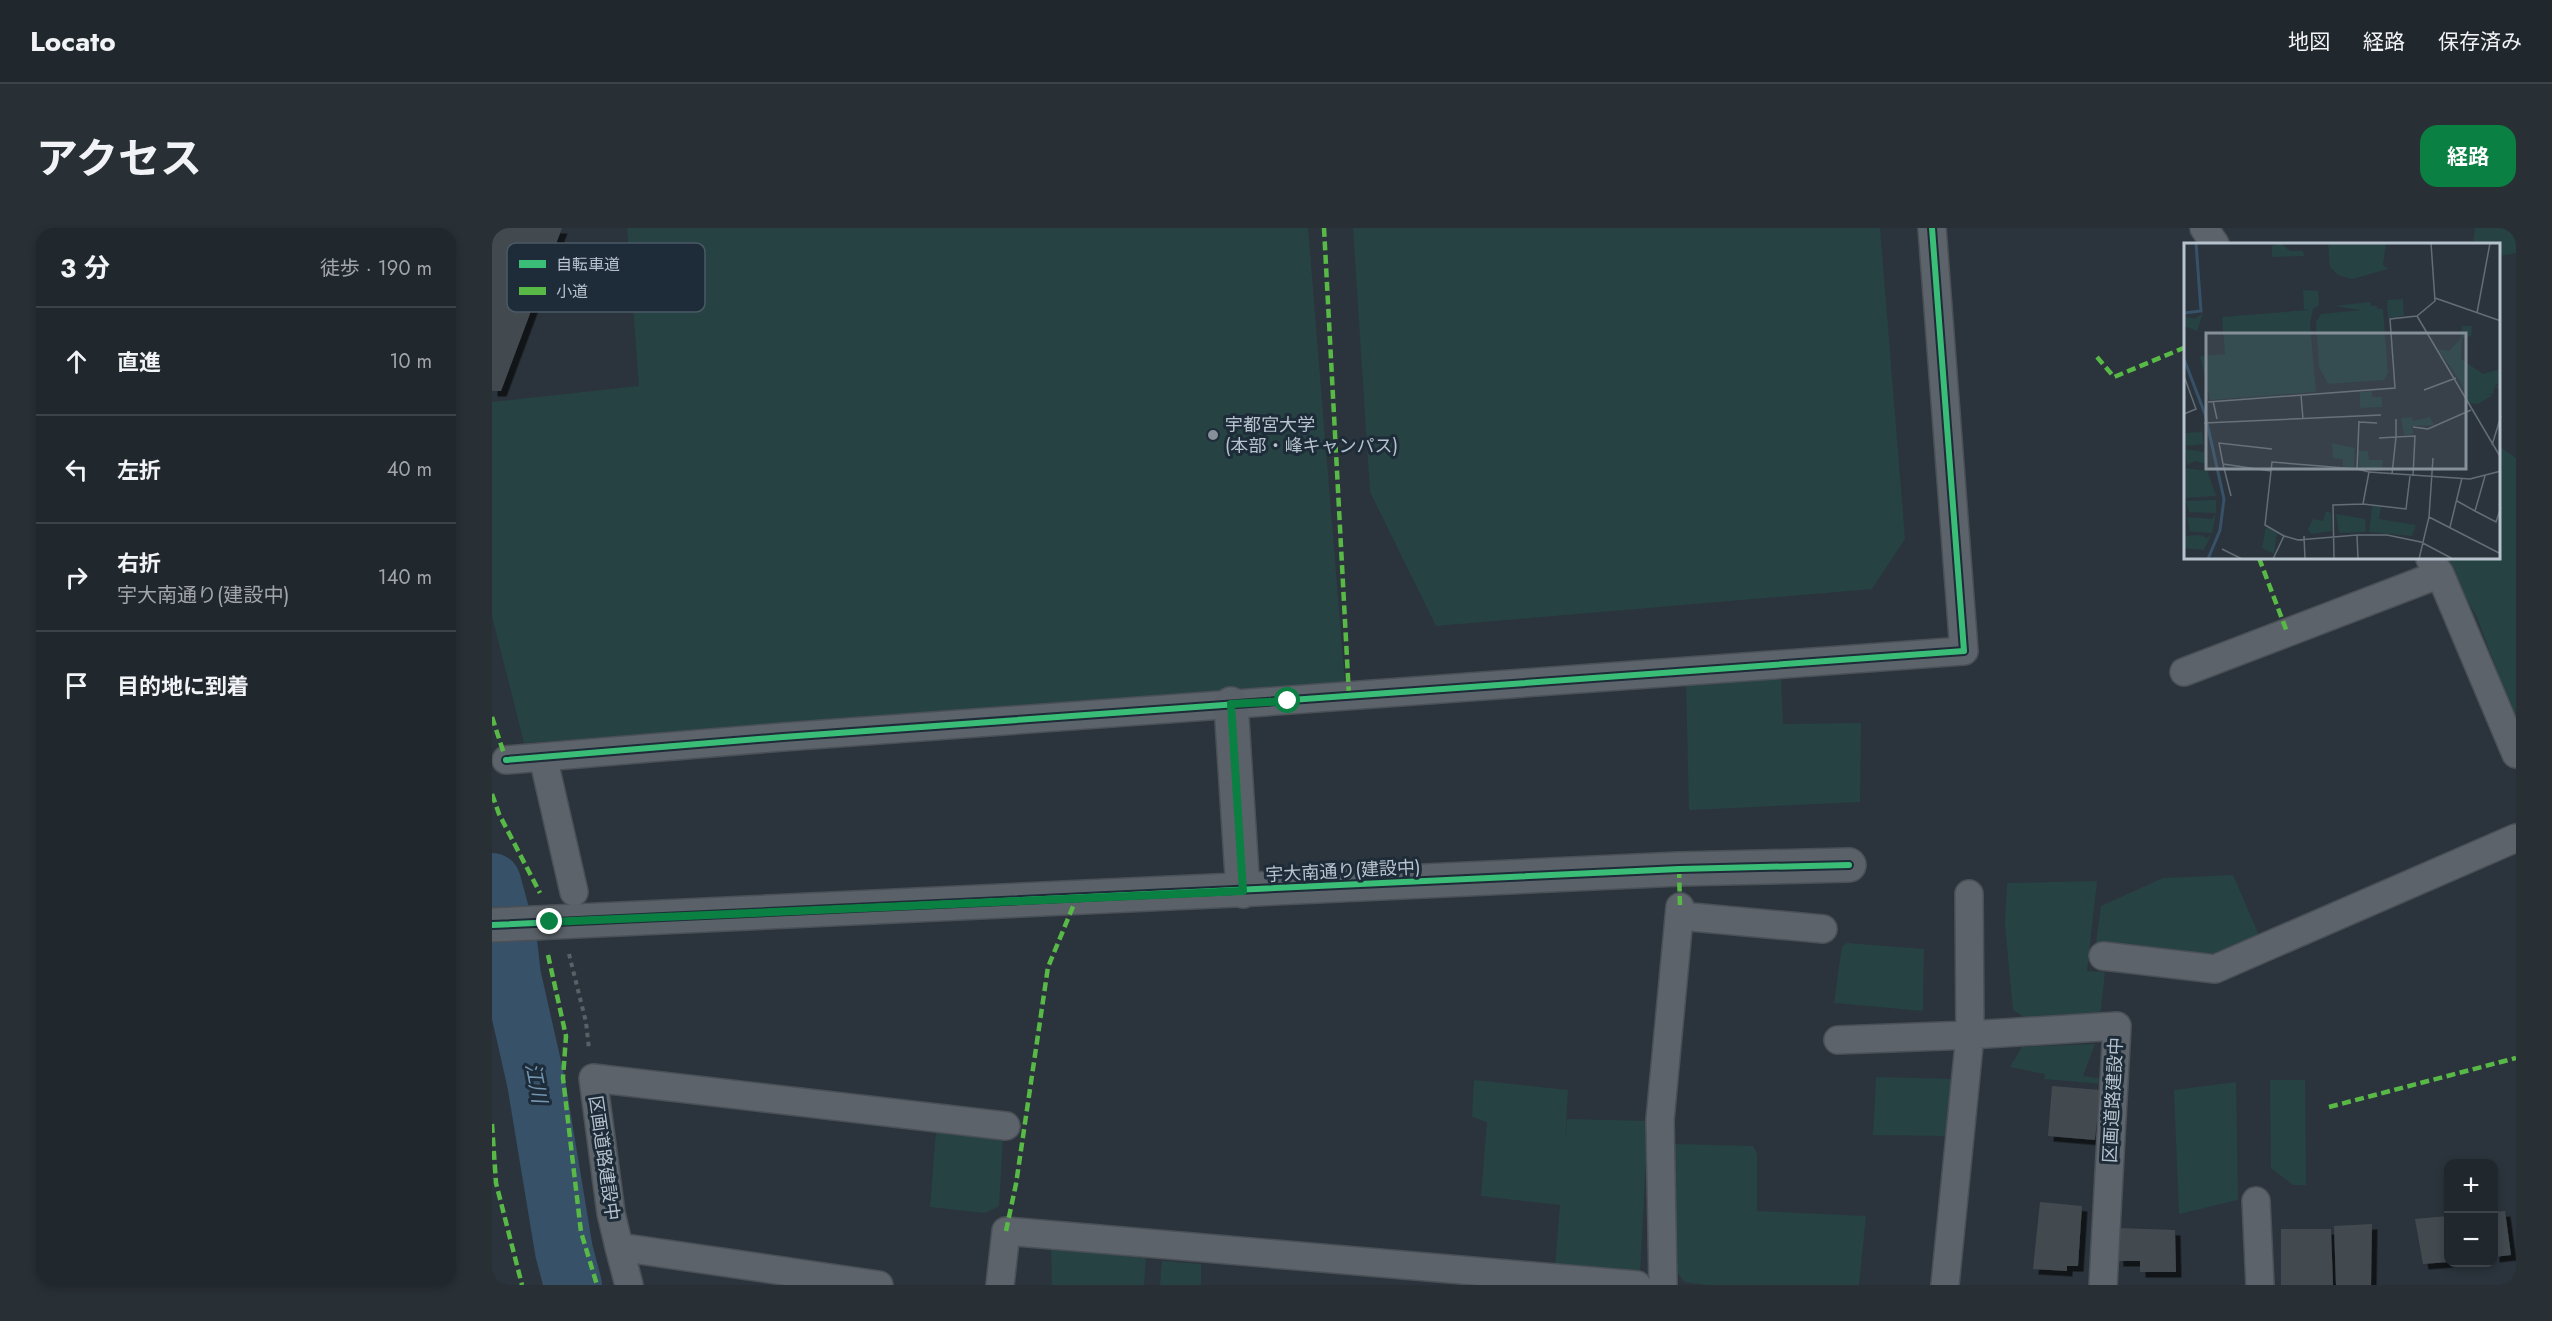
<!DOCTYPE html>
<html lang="ja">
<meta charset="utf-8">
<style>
:root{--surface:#20272d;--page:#282f35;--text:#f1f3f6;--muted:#a2a5aa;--line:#3d4449;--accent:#0b8043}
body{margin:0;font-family:Jost,"Noto Sans JP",sans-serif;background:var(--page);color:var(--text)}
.controls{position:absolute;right:18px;bottom:18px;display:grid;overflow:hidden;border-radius:12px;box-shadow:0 3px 9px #0003}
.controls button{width:54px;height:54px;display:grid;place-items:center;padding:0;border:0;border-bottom:2px solid var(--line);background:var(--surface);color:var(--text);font:30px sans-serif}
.stop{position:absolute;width:18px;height:18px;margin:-14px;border:4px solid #0b8043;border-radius:50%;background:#fff}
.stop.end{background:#0b8043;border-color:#fff;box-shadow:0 2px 6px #0008}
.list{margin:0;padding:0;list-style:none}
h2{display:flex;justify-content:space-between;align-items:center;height:78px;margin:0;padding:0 24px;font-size:26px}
h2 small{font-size:20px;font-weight:400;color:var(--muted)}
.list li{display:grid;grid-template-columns:39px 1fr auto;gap:18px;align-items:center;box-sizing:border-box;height:108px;padding:0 24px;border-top:2px solid var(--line)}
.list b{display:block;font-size:22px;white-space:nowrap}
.list p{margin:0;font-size:20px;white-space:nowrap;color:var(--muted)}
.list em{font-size:20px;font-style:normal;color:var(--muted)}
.icon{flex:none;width:33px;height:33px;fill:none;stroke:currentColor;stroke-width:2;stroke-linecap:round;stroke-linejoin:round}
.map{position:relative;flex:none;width:2024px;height:1057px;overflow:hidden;border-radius:18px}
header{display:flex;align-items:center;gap:36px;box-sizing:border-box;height:84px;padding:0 30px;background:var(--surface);border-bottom:2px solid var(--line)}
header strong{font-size:28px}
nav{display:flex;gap:33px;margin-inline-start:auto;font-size:21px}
.intro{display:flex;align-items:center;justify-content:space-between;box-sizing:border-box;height:144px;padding:0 36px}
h1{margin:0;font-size:42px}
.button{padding:15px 27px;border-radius:18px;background:var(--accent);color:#fff;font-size:21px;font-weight:700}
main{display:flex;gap:36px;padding:0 36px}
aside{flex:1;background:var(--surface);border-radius:18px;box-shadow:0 3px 9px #0003}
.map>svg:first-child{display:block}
</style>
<header>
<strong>Locato</strong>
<nav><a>地図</a><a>経路</a><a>保存済み</a></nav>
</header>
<div class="intro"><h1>アクセス</h1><a class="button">経路</a></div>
<main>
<aside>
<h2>3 分<small>徒歩 · 190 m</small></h2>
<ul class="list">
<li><svg class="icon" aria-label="ahead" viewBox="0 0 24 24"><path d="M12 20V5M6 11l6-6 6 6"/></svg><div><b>直進</b></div><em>10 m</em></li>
<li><svg class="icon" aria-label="left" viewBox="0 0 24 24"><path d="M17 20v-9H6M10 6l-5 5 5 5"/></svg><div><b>左折</b></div><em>40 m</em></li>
<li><svg class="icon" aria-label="right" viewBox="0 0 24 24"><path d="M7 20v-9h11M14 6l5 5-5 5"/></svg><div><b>右折</b><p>宇大南通り(建設中)</p></div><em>140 m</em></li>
<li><svg class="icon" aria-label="arrive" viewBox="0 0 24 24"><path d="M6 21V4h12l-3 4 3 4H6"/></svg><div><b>目的地に到着</b></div></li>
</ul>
</aside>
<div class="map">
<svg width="2024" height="1057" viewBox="0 0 2024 1057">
<defs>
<filter id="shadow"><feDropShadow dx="5.5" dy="5.5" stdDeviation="0" flood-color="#0009"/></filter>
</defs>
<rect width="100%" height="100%" fill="#2b343c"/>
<path fill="#274243" d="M135 0H816L853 456 32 515 0 388V174L147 158Z
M861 0H1388L1413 311 1380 361 944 398 878 264Z
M1983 0H2024V25L2008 28V16H1981Z
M2008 219 2024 230V495L1985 389 1950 330H2008Z
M1289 448 1291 496 1369 495 1368 574 1197 582 1194 453Z
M1741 647 1769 712 1727 729 1603 722 1609 678 1671 650Z
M1605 653 1595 743 1613 744 1609 782 1603 788 1536 792 1521 782 1513 697 1515 655Z
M1355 715 1432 721 1431 783 1342 775 1350 718Z
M1603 816 1591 848 1612 851V856L1552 851 1553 846 1518 839 1530 819Z
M1384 849 1462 851 1455 908 1381 907Z
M982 852 1076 862 1073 915 1075 891 1156 893 1148 1047 1063 1039 1068 977 989 968 995 894 980 889Z
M1778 852H1813L1814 957H1801L1779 940Z
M1744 854 1746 972 1687 986 1682 862Z
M444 902 511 909 507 978 493 985 438 979Z
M1183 916 1261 918 1265 926V983L1374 988 1367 1057H1215L1192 1054 1179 1035Z
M559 1020 654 1030 652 1057H560Z
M670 1033 709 1036V1057H668Z"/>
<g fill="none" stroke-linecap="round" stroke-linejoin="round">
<path stroke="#365168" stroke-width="58" d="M0 654 16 713 20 748 44 854 72 1023 81 1057"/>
</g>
<path fill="#424a50" filter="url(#shadow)" d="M0 0H70L9 163H0Z
M1560 858 1608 862 1603 912 1556 908Z
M1548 974 1590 978 1586 1038H1575V1043L1541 1041Z
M2013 983 2019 1027 2002 1029V984Z
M1956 988V1034L1931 1036 1923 991Z
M1880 996 1879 1057H1844L1842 998Z
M1624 1000 1683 1002 1684 1044H1648V1033H1626Z
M1789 1001H1839L1841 1057H1789Z"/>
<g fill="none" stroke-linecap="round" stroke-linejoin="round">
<defs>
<path id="street" d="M1712 0 1723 16
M1938 331 1948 346 2024 526
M1692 444 1948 346
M51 529 82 664
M14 532 291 509 1472 423 1440 0
M1477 666 1478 807 1625 798 1611 1057
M1188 688 1331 701
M1611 728 1723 741 2024 610
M1346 812 1478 807 1453 1057
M1764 973 1768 1057
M127 1019 137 1057
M387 1057 127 1019 119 985 101 850 514 898
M508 1057 514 1003 1145 1057
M1171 1057 1168 892 1188 679"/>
<path id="secondary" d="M739 476 751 663
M0 697 1187 641 1357 637"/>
</defs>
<use href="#street" stroke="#4a5056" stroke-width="30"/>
<use href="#secondary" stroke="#4a5056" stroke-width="36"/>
<path stroke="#596167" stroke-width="4" stroke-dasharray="4.5 4.5" stroke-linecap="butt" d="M77 726 94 794 97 821"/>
<use href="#street" stroke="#5c636a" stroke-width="27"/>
<use href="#secondary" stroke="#5a6168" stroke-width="33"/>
<path stroke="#58b947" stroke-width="4.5" stroke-dasharray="9 4.5" stroke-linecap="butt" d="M832 0 857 468
M1605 129 1622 149 1694 119
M1767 330 1795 404
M0 489 14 532
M0 566 7 586 48 665
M1187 641 1188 679
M56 727 74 808 71 850 89 1004 105 1057
M1837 879 2024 830
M0 896 4 955 30 1057
M514 1003 524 956 556 739 585 669"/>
<defs>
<path id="cycleway" d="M14 532 291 509 1472 423 1440 0
M0 697 1187 641 1357 637"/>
</defs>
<use href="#cycleway" stroke="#1d2c38" stroke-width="10"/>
<use href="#cycleway" stroke="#3abd76" stroke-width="6"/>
</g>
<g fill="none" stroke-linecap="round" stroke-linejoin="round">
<path stroke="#0b8043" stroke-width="8" d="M58 694 751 663 739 476 796 473"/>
</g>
<circle fill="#85909a" stroke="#1d2c38" stroke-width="2" cx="721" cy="207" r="6"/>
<g text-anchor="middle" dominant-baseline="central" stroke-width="6" stroke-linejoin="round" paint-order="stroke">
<g font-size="18" fill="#b6c2cd" stroke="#1d2c38" text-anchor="start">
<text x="733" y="197">宇都宮大学<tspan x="733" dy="21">(本部・峰キャンパス)</tspan></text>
</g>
<g font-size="18" fill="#b6c2cd" stroke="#1d2c38">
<text transform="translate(851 643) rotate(-3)">宇大南通り(建設中)</text>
<text transform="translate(1621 872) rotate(-87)">区画道路建設中</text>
<text transform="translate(112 930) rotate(82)">区画道路建設中</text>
</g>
<g font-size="20" font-style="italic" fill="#7496b2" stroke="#1d2c38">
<text transform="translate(44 855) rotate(79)">江川</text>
</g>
</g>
<g transform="translate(1692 15)">
<rect width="316" height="316" fill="#2b343c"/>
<path d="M97 0 106 8H119L120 13 88 14V3ZM202 0 199 22 204 26 168 36 154 32 146 24 144 0ZM119 47 134 48 135 62 129 66 126 80 132 149 26 157 16 113 41 111 38 74 125 67 120 66ZM219 56 220 73 204 75 203 57ZM186 59 187 63H194L193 66H199L204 130 200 137 144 141 135 124 132 79 137 71 177 67 150 63ZM19 70 13 88 0 83V73L11 76ZM278 83H288L287 93 278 95 277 116 299 131 316 126V139L310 143H316V145L310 144 309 151H301L309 152 294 161 284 160 277 140 254 106 265 108 277 95ZM188 148V154H198V164L176 165V149ZM228 174 229 178 246 174 250 182 228 183 229 191 220 192 217 175ZM17 183 23 221 11 218 3 222 1 206 20 209V201L2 203 0 190 17 189ZM148 200 171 205 170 225 159 224V216L149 215ZM174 208H184L185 217H199L198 228 175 226ZM22 224 32 253 0 255V228L2 225 22 228ZM32 257V270L2 269H5L2 258ZM188 263 197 264 195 276 232 282 228 293 185 289ZM142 268 147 270 148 288 127 291 124 286 129 276 139 278ZM32 271 28 290 2 288 6 287 3 274 28 276ZM152 271 181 276 182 289 155 290ZM82 284 93 290 90 311 78 305ZM17 292 23 295 27 292 20 307 0 305 1 293Z" fill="#274243"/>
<path fill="none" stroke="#365168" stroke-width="3" d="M0 70 17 68 12 0M0 116 21 171 40 256 36 287 24 316"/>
<path fill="none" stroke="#636d76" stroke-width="1.5" d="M251 55 317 78M293 70 306 0M233 73 317 215M0 133 12 166 0 171M240 147 272 135M117 152 119 176M29 158 33 176M24 159 211 145 206 76 233 73 251 58 247 0M212 176V194L231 193 229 233M175 178 173 226 185 229 179 261M175 179 193 180M20 180 197 172M229 184 244 186 287 167M195 195 212 194 208 231M308 202 317 173M39 221 47 253M87 228 39 221 35 200 88 206M185 229 286 236 317 228M301 233 291 268 312 279 317 264M273 258 291 268M245 274 317 311M266 284 278 235M100 293 81 282 88 219 173 226M120 293 121 316M38 306 58 316M89 316 100 293 114 297 173 292M150 316 149 262 179 261 222 266 226 233M174 316 173 292H203L237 299 269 316M235 316 245 274 249 215"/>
<path fill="#85909a" fill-opacity="0.15" stroke="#85909a" stroke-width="3" d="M22 90H282V226H22Z"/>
<rect width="316" height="316" fill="none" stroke="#b6c2cd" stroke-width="3"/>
</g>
<rect x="15" y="15" width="198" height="69" rx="9" fill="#1d2c38" stroke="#4b5965" stroke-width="1.5"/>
<rect x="27" y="32" width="27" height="8" fill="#3abd76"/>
<rect x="27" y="59" width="27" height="8" fill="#58b947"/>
<g font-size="16" fill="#b6c2cd">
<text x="64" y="42">自転車道</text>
<text x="64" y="69">小道</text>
</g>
</svg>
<div class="controls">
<button>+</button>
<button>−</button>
</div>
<div class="stop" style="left:796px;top:473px"></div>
<div class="stop end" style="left:58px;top:694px"></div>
</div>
</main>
